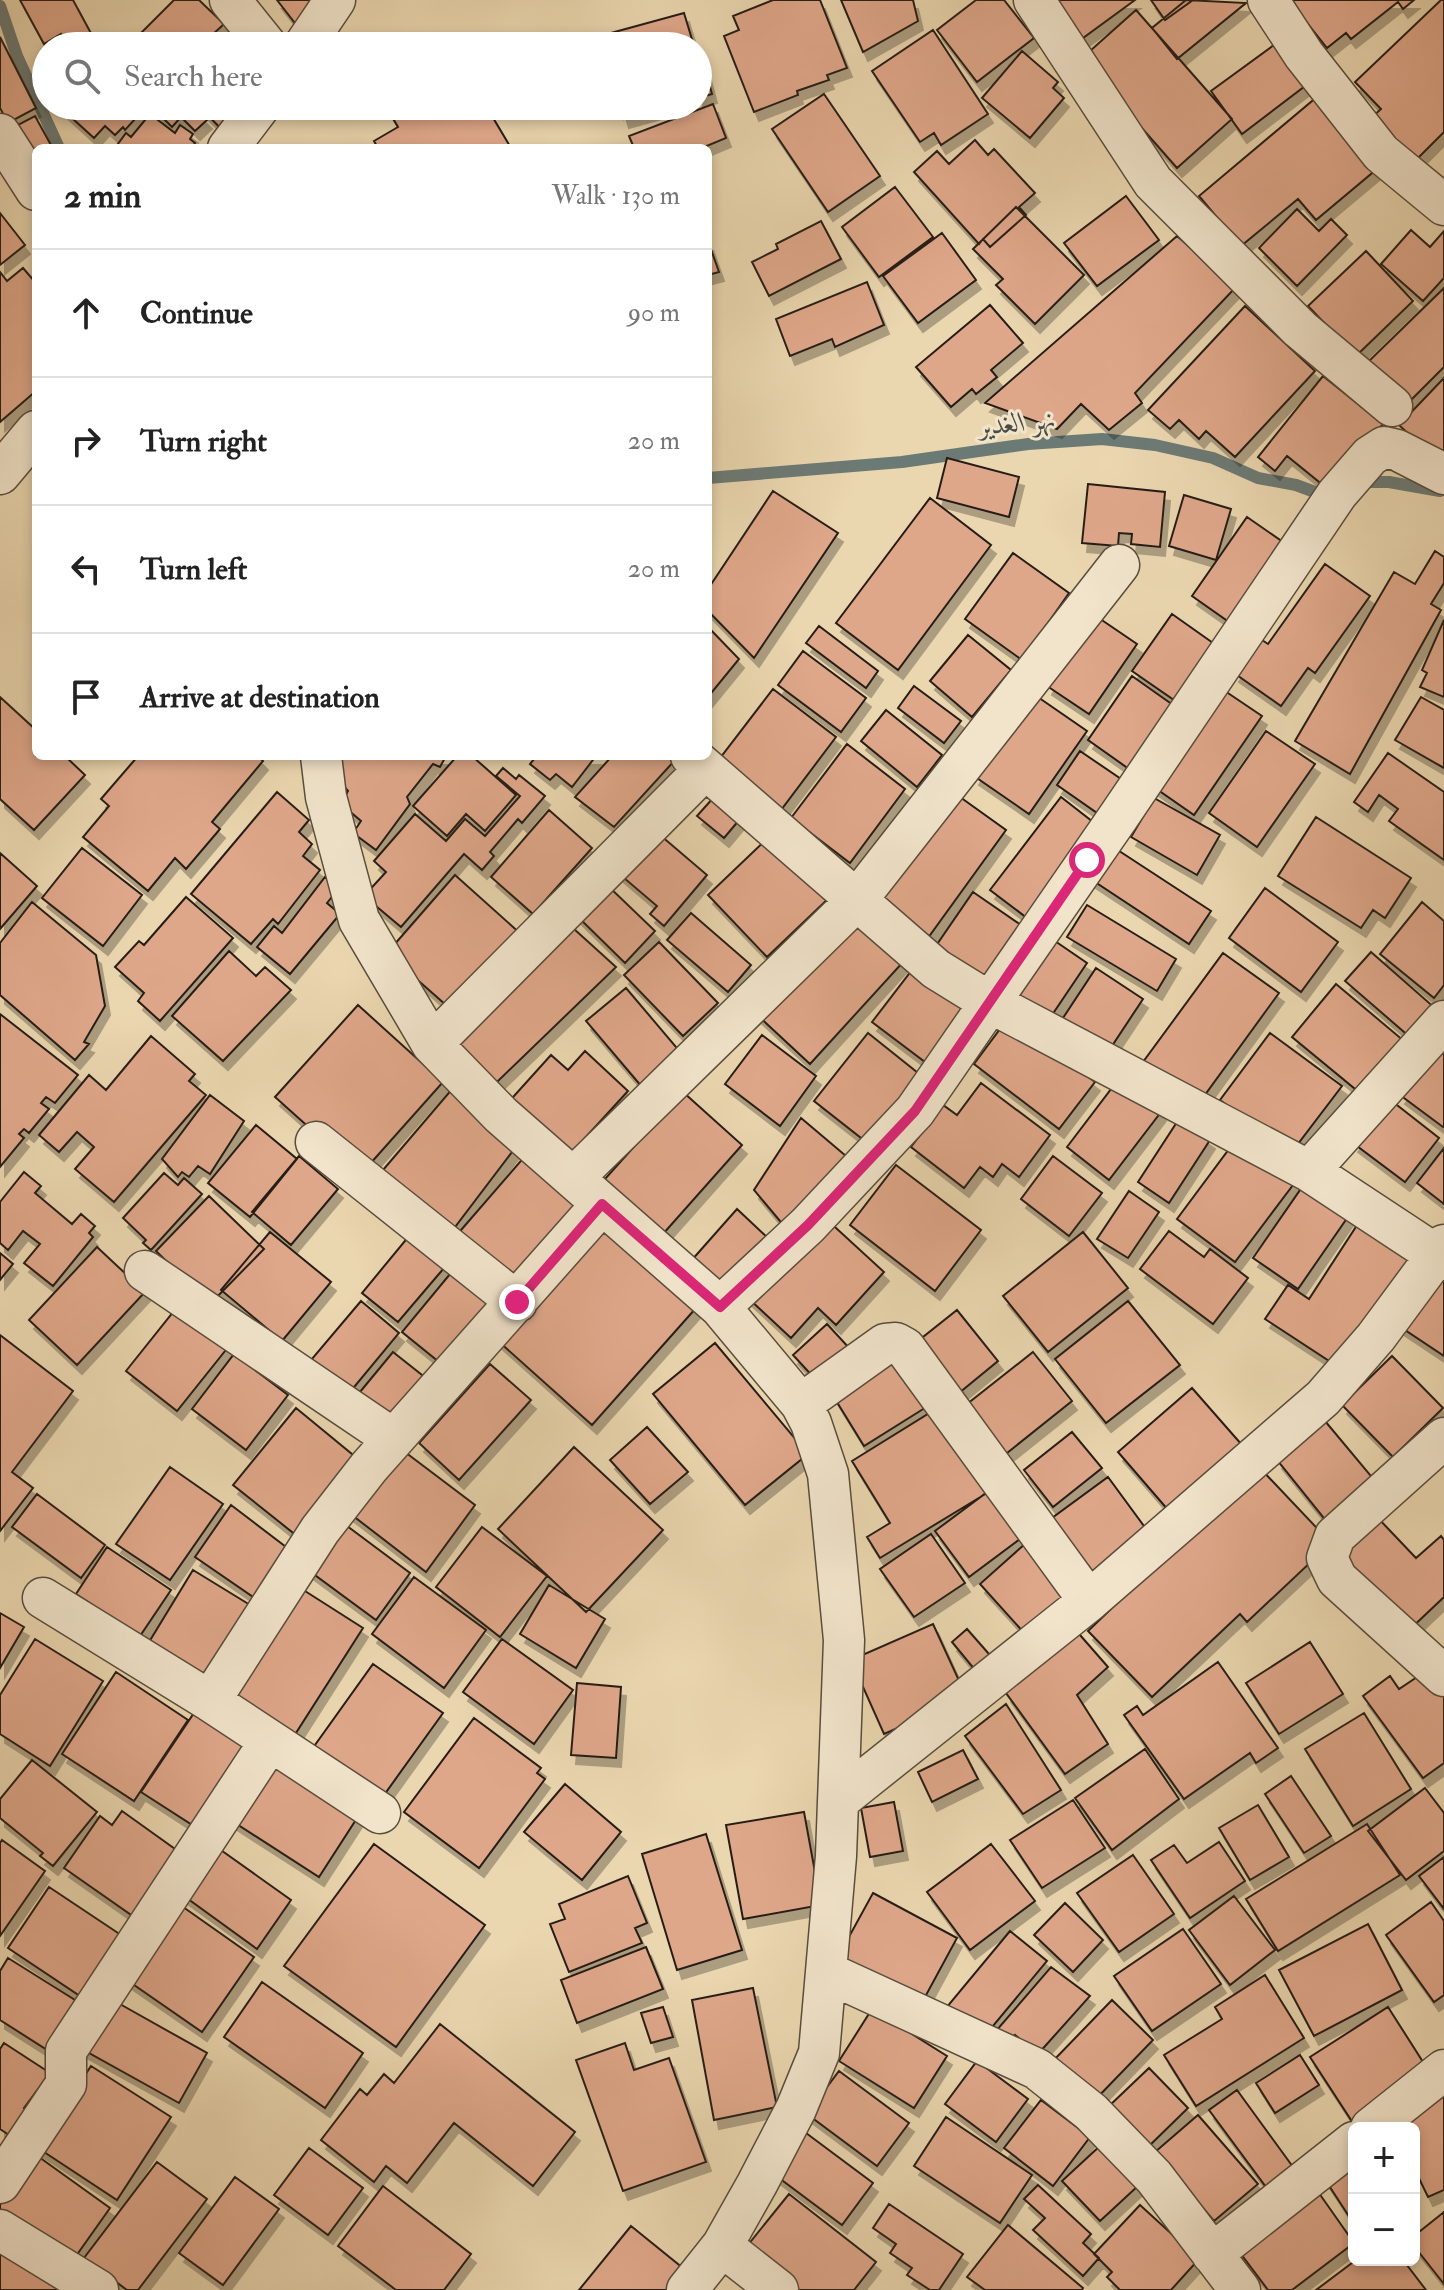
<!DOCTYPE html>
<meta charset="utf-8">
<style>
:root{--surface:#fff;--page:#f6f6f6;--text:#222;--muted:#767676;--line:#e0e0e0}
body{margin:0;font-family:"IM FELL Double Pica",Amiri,serif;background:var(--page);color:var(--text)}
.controls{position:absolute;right:24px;bottom:24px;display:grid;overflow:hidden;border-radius:12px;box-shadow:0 4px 12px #0003}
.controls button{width:72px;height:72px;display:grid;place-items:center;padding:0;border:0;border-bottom:2px solid var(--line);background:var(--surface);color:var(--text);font:40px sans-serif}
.stop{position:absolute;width:24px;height:24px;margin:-18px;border:6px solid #db2777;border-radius:50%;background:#fff}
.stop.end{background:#db2777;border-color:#fff;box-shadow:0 2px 8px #0008}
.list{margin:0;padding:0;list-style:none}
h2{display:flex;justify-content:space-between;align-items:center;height:104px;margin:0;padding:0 32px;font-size:34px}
h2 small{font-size:26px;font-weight:400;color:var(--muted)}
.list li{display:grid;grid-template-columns:52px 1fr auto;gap:24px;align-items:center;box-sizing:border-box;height:128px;padding:0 32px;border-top:2px solid var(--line)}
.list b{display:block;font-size:30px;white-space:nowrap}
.list em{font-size:26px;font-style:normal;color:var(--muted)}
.icon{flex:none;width:44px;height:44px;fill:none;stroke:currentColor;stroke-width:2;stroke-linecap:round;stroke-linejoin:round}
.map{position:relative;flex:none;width:1444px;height:2290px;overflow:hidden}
.search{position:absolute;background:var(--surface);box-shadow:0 4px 12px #0003;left:32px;top:32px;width:680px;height:88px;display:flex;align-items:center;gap:20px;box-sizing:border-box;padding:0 28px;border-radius:44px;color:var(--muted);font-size:30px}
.panel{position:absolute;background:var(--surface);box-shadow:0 4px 12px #0003;left:32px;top:144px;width:680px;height:616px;border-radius:12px}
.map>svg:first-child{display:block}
</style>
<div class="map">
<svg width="1444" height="2290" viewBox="0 0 1444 2290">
<defs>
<filter id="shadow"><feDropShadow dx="5" dy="9" stdDeviation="0" flood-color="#0004"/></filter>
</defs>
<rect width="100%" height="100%" fill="#ead6af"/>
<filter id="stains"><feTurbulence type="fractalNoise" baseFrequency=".0025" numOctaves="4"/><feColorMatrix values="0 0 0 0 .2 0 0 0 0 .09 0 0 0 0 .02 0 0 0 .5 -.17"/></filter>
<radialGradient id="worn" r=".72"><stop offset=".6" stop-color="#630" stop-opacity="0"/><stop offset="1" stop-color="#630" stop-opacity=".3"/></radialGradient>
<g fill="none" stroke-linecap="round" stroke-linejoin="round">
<path stroke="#6c7a75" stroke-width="12" d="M0 6 17 56 59 148
M708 478 902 462 1028 444 1102 439 1155 445 1213 458 1258 478 1296 485 1323 495
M1360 482H1389L1440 491"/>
</g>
<path fill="#dfa78a" stroke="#281f17" stroke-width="2" filter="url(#shadow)" d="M20 0H73L93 37 76 46H67L61 34 44 44Z
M174 0H199L224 24 211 36 221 46H138L133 41Z
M277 0H328L298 27Z
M773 0H820L847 68 827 75 829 80 797 91 798 95 754 112 724 36 739 30 733 16Z
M841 0H913L918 21 863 52Z
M976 0H1004L1034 38 977 82 937 30Z
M1059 0H1135L1072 46 1045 10Z
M1151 0H1193L1165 20Z
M1186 0 1246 3 1177 59 1152 28Z
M1289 0H1414L1403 9 1398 2 1351 39 1346 33 1327 48Z
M1441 0H1444V132L1413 163 1370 119 1381 109 1355 82Z
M1136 10 1232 119 1177 168 1081 59Z
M684 13 694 46H603L600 36Z
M933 30 988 114 941 145 934 133 920 142 872 71Z
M0 37 36 108 8 123 0 108Z
M1278 42 1309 83 1242 134 1211 91Z
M1022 51 1058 82 1053 88 1064 98 1030 138 982 98Z
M698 61 701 70 705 68 712 94 698 98Z
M1324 91 1384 163 1316 220 1298 199 1241 246 1199 196Z
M824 94 880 176 828 212 772 129Z
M713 104 726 138 702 148H634L629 136Z
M64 106H147L125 130 123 127 115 135 105 126 94 138 61 108Z
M151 106H192L207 120 195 131 181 117 172 127Z
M199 106H254L226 134Z
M395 106H486L511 148H378L374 141 398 127 388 110Z
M620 106H671L624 119Z
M150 114 175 133 180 125 193 134 190 139 195 143 192 148H115L126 133 131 137Z
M35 116 52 147 36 148V156L12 128Z
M975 140 988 155 994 149 1035 193 1019 207 1026 215 990 247 983 239 979 244 914 172 937 151 949 164Z
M895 187 933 237 879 277 842 227Z
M1126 196 1159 240 1097 286 1064 243Z
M1016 207 1084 275 1035 324 996 285 1003 279 973 249Z
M1297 209 1319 231 1331 219 1347 235 1297 286 1259 248Z
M0 213 25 245 0 265Z
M821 221 841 259 769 296 752 262 778 249 776 244Z
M1411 230 1430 247 1444 231V278L1423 301 1381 264Z
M942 233 976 280 918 323 883 276Z
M1177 236 1236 287 1135 393 1142 403 1109 430 1081 404 1057 429 985 403Z
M708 241 719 272 708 275Z
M1366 251 1413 301 1356 356 1308 306Z
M23 268 36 283V378L33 381 36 391 0 422V272L7 281Z
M867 282 884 325 835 347 832 339 790 356 776 319Z
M1444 288V367L1407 404 1367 363Z
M990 305 1023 343 991 370 997 377 976 394 972 389 951 407 916 367Z
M1245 306 1315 371 1235 457 1206 431 1199 439 1179 420 1170 429 1148 410Z
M1323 376 1383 424 1329 490 1287 456 1275 471 1258 457Z
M1444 378V467L1399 425Z
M947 458 1019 477 1009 517 937 498Z
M1088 484 1165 492 1160 547 1131 544 1132 534 1119 533 1118 546 1082 543Z
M773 491 838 533 754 658 708 611V589Z
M1184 495 1231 509 1216 560 1169 546Z
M930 498 991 545 898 670 836 623Z
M1247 517 1293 549 1239 629 1192 596Z
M1435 551 1444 557V583L1431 604 1441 610 1350 774 1295 741 1394 572 1415 584Z
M1013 553 1069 593 1022 660 965 619Z
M1325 564 1370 596 1315 673 1308 668 1281 706 1234 673 1259 638 1268 644Z
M1087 610 1137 644 1089 714 1047 686Z
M1172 614 1213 643 1174 700 1132 671Z
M1444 620V697L1420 687 1427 673 1422 670Z
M819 626 878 671 866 688 806 643Z
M708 627 739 659 708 697Z
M968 635 1011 670 972 717 930 681Z
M803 651 866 698 841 732 778 685Z
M1132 676 1173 705 1129 769 1088 740Z
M1216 685 1262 716 1194 815 1148 783Z
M914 686 961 721 944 743 898 708Z
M773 689 836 737 778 814 714 766Z
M1032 693 1087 731 1029 814 974 776Z
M0 697 36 730V756H65L85 775 34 830 0 799Z
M1421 697 1444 710V768L1395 740Z
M886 710 942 755 917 787 861 741Z
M1266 731 1315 764 1257 847 1209 813Z
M847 744 905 789 850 863 791 818Z
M1080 751 1124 781 1100 815 1057 785Z
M1388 753 1444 792V860L1389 821 1398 809 1379 795 1368 812 1354 802Z
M138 756H258L263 761 212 822 220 829 186 869 175 858 148 891 83 837 109 806 101 799Z
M332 756H446L440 767 433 764 407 797 410 804 376 850 353 833 361 821 341 804 348 791 340 782 344 777 331 765Z
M457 756H472L516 795 485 831 466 814 447 836 413 806Z
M532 756H596L572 787 556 774 550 780 530 764 535 758Z
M612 756H673L676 759 614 827 575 797Z
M503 768 516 779 519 775 545 796 522 823 518 819 490 852 494 856 482 870 464 854 401 927 364 896 386 872 374 861 415 814 446 841 465 819 485 836 520 796 496 776Z
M946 787 1006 830 925 942 865 900Z
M277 792 309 820 299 832 312 844 303 856 320 870 278 924 273 919 251 944 191 894Z
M714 797 740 819 724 838 697 816Z
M1061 797 1102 829 1031 921 990 890Z
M1154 798 1220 835 1197 875 1131 837Z
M549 810 592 848 533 914 491 877Z
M1316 817 1411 878 1385 918 1373 910 1361 928 1278 876Z
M653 829 707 875 664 926 650 914 657 906 617 872Z
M772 834 831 896 767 957 708 895Z
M1110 845 1211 911 1189 944 1089 878Z
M82 848 142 895 103 946 42 898Z
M0 853 37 886 0 929Z
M455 875 522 935 455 1013 387 953Z
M325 877 339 888 327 903 340 914 290 974 257 947 274 926 282 933Z
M606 884 655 931 625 963 576 915Z
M1265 888 1338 942 1301 992 1229 938Z
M973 892 1021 925 976 989 929 956Z
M186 897 233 938 160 1021 138 1001 144 993 115 967 139 941 144 945Z
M32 902 96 955 105 1006 84 1042 89 1044 75 1060 0 995V943Z
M1422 902 1444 921V985L1434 998 1380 954Z
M1087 905 1176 959 1157 991 1067 937Z
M848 910 904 961 810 1064 754 1012Z
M691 913 751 965 728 992 667 940Z
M563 919 616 967 497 1082 450 1040Z
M1052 939 1087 963 1048 1021 1012 997Z
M659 942 718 1003 683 1036 624 975Z
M229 951 256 976 265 967 291 990 223 1061 172 1016Z
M1371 952 1436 1009 1411 1038 1345 981Z
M1223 953 1279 993 1199 1103 1143 1062Z
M1096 968 1143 999 1106 1055 1059 1024Z
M912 970 973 1016 933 1068 872 1022Z
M1336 984 1404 1041 1360 1093 1292 1037Z
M626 988 682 1054 642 1087 586 1021Z
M358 1005 443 1082 361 1174 275 1097Z
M0 1014 78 1075 55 1103 46 1097 41 1103 49 1109 29 1133 24 1129 19 1134 24 1138 0 1167Z
M1009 1017 1095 1082 1059 1129 974 1064Z
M868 1033 923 1077 870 1145 814 1101Z
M1270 1033 1342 1086 1291 1153 1220 1100Z
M762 1035 816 1076 780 1126 725 1084Z
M151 1036 195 1074 189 1081 206 1095 114 1202 75 1169 94 1147 77 1132 59 1152 39 1135 89 1075 106 1090Z
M1444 1038V1126L1443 1127 1400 1095Z
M585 1051 628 1091 564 1161 505 1106 551 1055 568 1070Z
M1118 1080 1161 1112 1109 1180 1067 1147Z
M981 1083 1050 1135 1019 1177 1002 1164 993 1177 980 1167 964 1188 911 1147 943 1105 957 1115Z
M453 1088 515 1148 452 1231 383 1170Z
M683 1092 742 1145 655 1243 596 1189Z
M210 1095 244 1121 210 1174 198 1166 189 1177 182 1172 178 1177 162 1159Z
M1388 1098 1439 1138 1405 1182 1353 1143Z
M801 1118 859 1167 790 1233 754 1190Z
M1179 1119 1210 1140 1169 1203 1138 1182Z
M256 1125 297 1159 250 1217 208 1183Z
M1238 1137 1296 1181 1235 1262 1177 1219Z
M532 1148 594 1201 517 1290 455 1237Z
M1444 1148V1204L1417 1183Z
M299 1156 338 1189 291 1245 252 1212Z
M1053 1156 1102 1193 1069 1236 1021 1199Z
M896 1165 981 1230 935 1291 850 1225Z
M24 1172 41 1186 35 1193 72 1224 81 1214 95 1226 89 1233 93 1237 53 1286 24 1263 40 1244 23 1231 8 1250 0 1243V1202Z
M164 1173 178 1185 184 1178 202 1194 151 1250 143 1243 146 1240 123 1218Z
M1307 1180 1352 1211 1298 1289 1253 1258Z
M1129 1191 1159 1212 1128 1258 1097 1239Z
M209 1196 264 1249 210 1304 156 1251Z
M737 1209 768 1238 714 1298 683 1270Z
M1363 1216 1420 1253 1343 1370 1265 1319 1288 1285 1309 1299Z
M824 1217 884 1272 836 1325 818 1308 791 1338 748 1298Z
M602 1224 696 1308 592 1425 497 1340Z
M414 1230 450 1261 398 1322 362 1293Z
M1169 1231 1204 1257 1210 1249 1248 1278 1213 1324 1140 1269Z
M270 1232 331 1282 282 1341 221 1290Z
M1083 1232 1128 1288 1048 1352 1003 1296Z
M97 1247 145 1292 77 1365 29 1320Z
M0 1253 13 1264 0 1280Z
M455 1268 501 1307 449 1370 402 1332Z
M1444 1278V1356L1399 1326Z
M361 1301 399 1333 350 1392 311 1360Z
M1128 1301 1180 1365 1106 1423 1055 1359Z
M178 1306 229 1346 177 1411 126 1371Z
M957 1310 998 1361 959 1393 918 1341Z
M827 1324 851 1350 817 1381 793 1355Z
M0 1335 73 1391 12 1472 33 1488 0 1531Z
M715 1343 808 1454 745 1505 653 1394Z
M393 1352 427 1379 388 1426 355 1398Z
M1033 1352 1072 1401 997 1461 957 1412Z
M234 1354 288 1395 246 1450 192 1409Z
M896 1355 928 1406 864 1446 832 1394Z
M1392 1356 1443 1408 1393 1457 1342 1405Z
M490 1364 531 1400 459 1480 419 1443Z
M1192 1388 1249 1453 1175 1518 1118 1452Z
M296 1408 364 1464 302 1540 233 1485Z
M936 1409 987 1493 880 1558 867 1537 890 1523 852 1461Z
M1325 1421 1376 1482 1327 1522 1277 1460Z
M647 1427 688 1472 650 1504 610 1460Z
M1072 1432 1102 1468 1053 1507 1024 1470Z
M397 1446 475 1505 426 1572 348 1512Z
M574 1447 663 1530 586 1612 498 1529Z
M170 1467 223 1504 170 1580 116 1544Z
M1259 1467 1331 1543 1247 1622 1240 1614 1152 1697 1088 1631Z
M1108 1477 1152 1537 1096 1578 1052 1518Z
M990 1490 1024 1536 969 1577 935 1531Z
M37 1494 105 1545 81 1578 12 1527Z
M231 1505 290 1550 259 1601 195 1557Z
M1377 1517 1416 1558 1441 1536 1444 1540V1597L1407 1632 1335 1554Z
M339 1520 410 1573 376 1620 304 1567Z
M482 1527 547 1576 500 1637 436 1587Z
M931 1534 965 1583 914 1617 880 1569Z
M1026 1543 1072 1594 1026 1635 980 1584Z
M107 1547 171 1590 140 1636 76 1594Z
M193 1570 255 1608 207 1684 146 1647Z
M414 1577 486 1630 444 1688 372 1634Z
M294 1584 363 1628 294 1736 225 1692Z
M549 1585 605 1619 576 1668 520 1634Z
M0 1613 24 1627 0 1668Z
M933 1624 967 1698 884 1734 851 1660Z
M1073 1627 1108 1667 1077 1695 1108 1744 1065 1774 1006 1693Z
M967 1629 996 1662 980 1676 952 1642Z
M35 1639 103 1681 50 1766 0 1734V1695Z
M502 1639 573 1690 534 1744 463 1692Z
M1310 1642 1343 1694 1279 1734 1246 1683Z
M1218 1662 1278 1748 1256 1763 1250 1753 1184 1799 1124 1715 1137 1706 1143 1715Z
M373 1664 443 1713 379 1802 310 1752Z
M1426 1671 1444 1693V1763L1423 1778 1363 1696 1390 1676 1399 1689Z
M116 1672 188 1720 134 1801 62 1754Z
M577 1683 621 1687 616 1758 571 1755Z
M1006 1704 1061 1790 1023 1814 965 1736Z
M198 1707 253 1743 197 1828 141 1792Z
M1364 1713 1411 1789 1353 1826 1305 1749Z
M474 1718 541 1768 537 1773 545 1779 479 1868 404 1812Z
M1145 1749 1179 1799 1112 1850 1075 1798Z
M963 1750 978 1779 932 1802 918 1772Z
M273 1759 359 1815 319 1877 232 1821Z
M32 1760 97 1812 53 1866 40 1856 43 1853 0 1818V1799Z
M1291 1776 1331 1836 1304 1853 1265 1794Z
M565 1784 621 1832 582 1880 524 1832Z
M1425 1788 1444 1813V1851L1406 1880 1368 1831Z
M1073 1800 1105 1848 1042 1888 1010 1840Z
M894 1802 903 1851 870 1857 861 1808Z
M1258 1805 1289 1857 1250 1880 1219 1828Z
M122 1811 182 1854 137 1919 64 1868 100 1816 112 1825Z
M804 1812 821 1905 743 1919 726 1825Z
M1367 1824 1400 1875 1278 1951 1246 1899Z
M706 1834 742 1950 677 1970 642 1854Z
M2 1840 45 1871 0 1936V1843Z
M1219 1842 1245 1881 1190 1918 1151 1860 1174 1845 1187 1863Z
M374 1844 485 1925 396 2047 284 1966Z
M991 1844 1035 1901 970 1950 927 1892Z
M218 1848 291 1900 257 1949 184 1896Z
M1133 1855 1174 1914 1119 1952 1077 1893Z
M1444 1857V1909L1419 1876Z
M628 1876 647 1923 635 1928 642 1943 569 1972 550 1924 565 1919 559 1904Z
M49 1887 127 1939 86 2000 8 1948Z
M873 1893 957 1938 918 2010 834 1964Z
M1234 1896 1275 1950 1230 1985 1189 1930Z
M176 1902 254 1957 202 2032 124 1978Z
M1431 1902 1444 1921V1995L1434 2002 1386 1935Z
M1065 1903 1103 1940 1073 1972 1034 1935Z
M1368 1924 1402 1990 1314 2036 1279 1970Z
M1183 1929 1221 1984 1152 2031 1114 1976Z
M1010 1931 1047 1961 983 2038 946 2008Z
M646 1947 663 1989 577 2023 561 1980Z
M8 1958 83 2005 52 2053 0 2020V1971Z
M1051 1967 1090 1996 1038 2054 1015 2035 1004 2049 990 2038Z
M1265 1975 1304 2038 1196 2106 1164 2055 1222 2019 1215 2007Z
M262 1982 363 2053 325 2108 224 2037Z
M753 1988 777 2107 714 2120 692 2000Z
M111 1999 207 2053 179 2103 82 2049Z
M1112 2000 1153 2040 1092 2103 1051 2063Z
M663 2007 673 2037 651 2043 641 2013Z
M1388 2007 1430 2073 1353 2123 1310 2057Z
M872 2009 947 2056 914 2108 839 2061Z
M440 2024 575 2132 533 2186 454 2123 407 2183 386 2166 374 2182 321 2140 360 2089 367 2095 384 2074 394 2083Z
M4 2043 50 2073 24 2108 30 2112 12 2137 0 2129V2049Z
M625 2043 634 2070 669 2058 706 2162 623 2191 576 2060Z
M1300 2055 1319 2085 1275 2113 1256 2083Z
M977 2061 1028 2099 996 2142 945 2104Z
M91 2066 171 2117 117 2200 38 2148Z
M1149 2068 1188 2108 1147 2148 1107 2108Z
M839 2071 909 2123 877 2166 807 2114Z
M1237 2090 1293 2167 1266 2187 1209 2110Z
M1444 2093V2190L1428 2197 1414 2168V2128H1395Z
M1041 2100 1090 2137 1053 2186 1004 2148Z
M1198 2115 1258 2184 1214 2221 1155 2152Z
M946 2117 1032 2175 1000 2223 914 2166Z
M798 2127 873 2183 842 2225 767 2169Z
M1101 2145 1139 2185 1100 2221 1062 2181Z
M309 2148 363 2188 328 2235 274 2195Z
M32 2152 110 2208 71 2263 0 2212V2205Z
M1354 2158V2224L1324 2178Z
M157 2162 207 2199 138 2290H127L84 2258Z
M235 2177 279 2209 223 2285 179 2253Z
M1038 2185 1091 2234 1083 2243 1099 2258 1083 2276 1033 2230 1045 2218 1024 2199Z
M383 2186 471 2254 444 2290H396L338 2246Z
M1314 2186 1354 2243 1292 2290H1268L1235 2246Z
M789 2194 876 2262 854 2290H793L743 2251Z
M889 2204 963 2254 939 2290H930L907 2275 912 2268 890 2253 896 2244 873 2228Z
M1140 2205 1199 2259 1171 2290H1120L1107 2277 1112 2272 1094 2254Z
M1444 2212V2284L1414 2246V2236Z
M1008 2225 1083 2288 1082 2290H985L967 2277Z
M631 2226 689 2273 675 2290H579Z
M0 2243 67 2290H0Z
M1356 2260H1403L1426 2290H1316Z"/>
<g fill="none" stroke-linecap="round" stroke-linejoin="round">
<defs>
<path id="street" d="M230 0 267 46
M1034 0 1153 182 1300 329 1392 406
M1268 0 1304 55 1381 153 1444 205
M304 46 335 0
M0 134 36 190
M228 148 260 106
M0 474 36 431
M321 756 326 797 359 920 432 1044 501 1115 720 1307 801 1404 811 1423 828 1474 844 1640 836 1856 819 2053 796 2109 757 2184 722 2246 687 2290
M691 756 936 969 991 1003 1309 1171 1444 1260
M432 1044 705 769
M316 1142 517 1302
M1309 1171 1444 1021
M573 1178 856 901 1119 565
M145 1271 392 1438
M720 1307 808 1225 915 1111 1119 816 1337 494 1370 456 1384 447 1397 450 1444 474
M801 1404 885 1344 896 1343 905 1348 1089 1601
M1444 1438 1335 1536 1327 1558 1337 1579 1444 1676
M43 1598 210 1701
M838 1801 1089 1601 1323 1398 1376 1337 1444 1245
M380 1813 210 1701 320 1530 369 1467 602 1204
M826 1972 1037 2069 1091 2112 1154 2177 1240 2290
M1371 2128 1444 2070
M0 2183 66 2084V2051L270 1741
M0 2230 98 2290
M722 2246 778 2290
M1212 2254 1354 2142"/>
</defs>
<use href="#street" stroke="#584d3d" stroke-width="43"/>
<use href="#street" stroke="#f1e4cb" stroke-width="40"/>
</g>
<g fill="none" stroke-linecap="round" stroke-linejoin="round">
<path stroke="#db2777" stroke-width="10" d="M517 1302 602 1204 720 1307 808 1225 915 1111 1087 860"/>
</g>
<g text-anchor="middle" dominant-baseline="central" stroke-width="6" stroke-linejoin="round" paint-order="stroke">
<g font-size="28" font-style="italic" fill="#4a4d46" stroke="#f1e4cb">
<text transform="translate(1017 423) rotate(-6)">نهر الغدير</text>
</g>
</g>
<rect width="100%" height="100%" filter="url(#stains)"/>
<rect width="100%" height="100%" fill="url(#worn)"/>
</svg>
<div class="controls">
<button>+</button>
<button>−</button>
</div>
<div class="stop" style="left:1087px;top:860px"></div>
<div class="stop end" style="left:517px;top:1302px"></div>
<div class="search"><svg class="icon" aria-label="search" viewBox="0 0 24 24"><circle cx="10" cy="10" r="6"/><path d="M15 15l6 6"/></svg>Search here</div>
<section class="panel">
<h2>2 min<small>Walk · 130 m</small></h2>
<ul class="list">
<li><svg class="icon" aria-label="ahead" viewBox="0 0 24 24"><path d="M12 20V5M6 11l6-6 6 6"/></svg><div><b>Continue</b></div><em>90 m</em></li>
<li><svg class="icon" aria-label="right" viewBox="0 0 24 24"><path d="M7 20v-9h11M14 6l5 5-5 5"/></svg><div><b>Turn right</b></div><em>20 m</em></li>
<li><svg class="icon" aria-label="left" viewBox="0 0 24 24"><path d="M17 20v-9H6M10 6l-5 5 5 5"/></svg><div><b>Turn left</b></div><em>20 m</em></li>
<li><svg class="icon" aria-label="arrive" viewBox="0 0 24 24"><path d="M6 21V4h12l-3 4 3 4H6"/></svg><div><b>Arrive at destination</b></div></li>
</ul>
</section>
</div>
